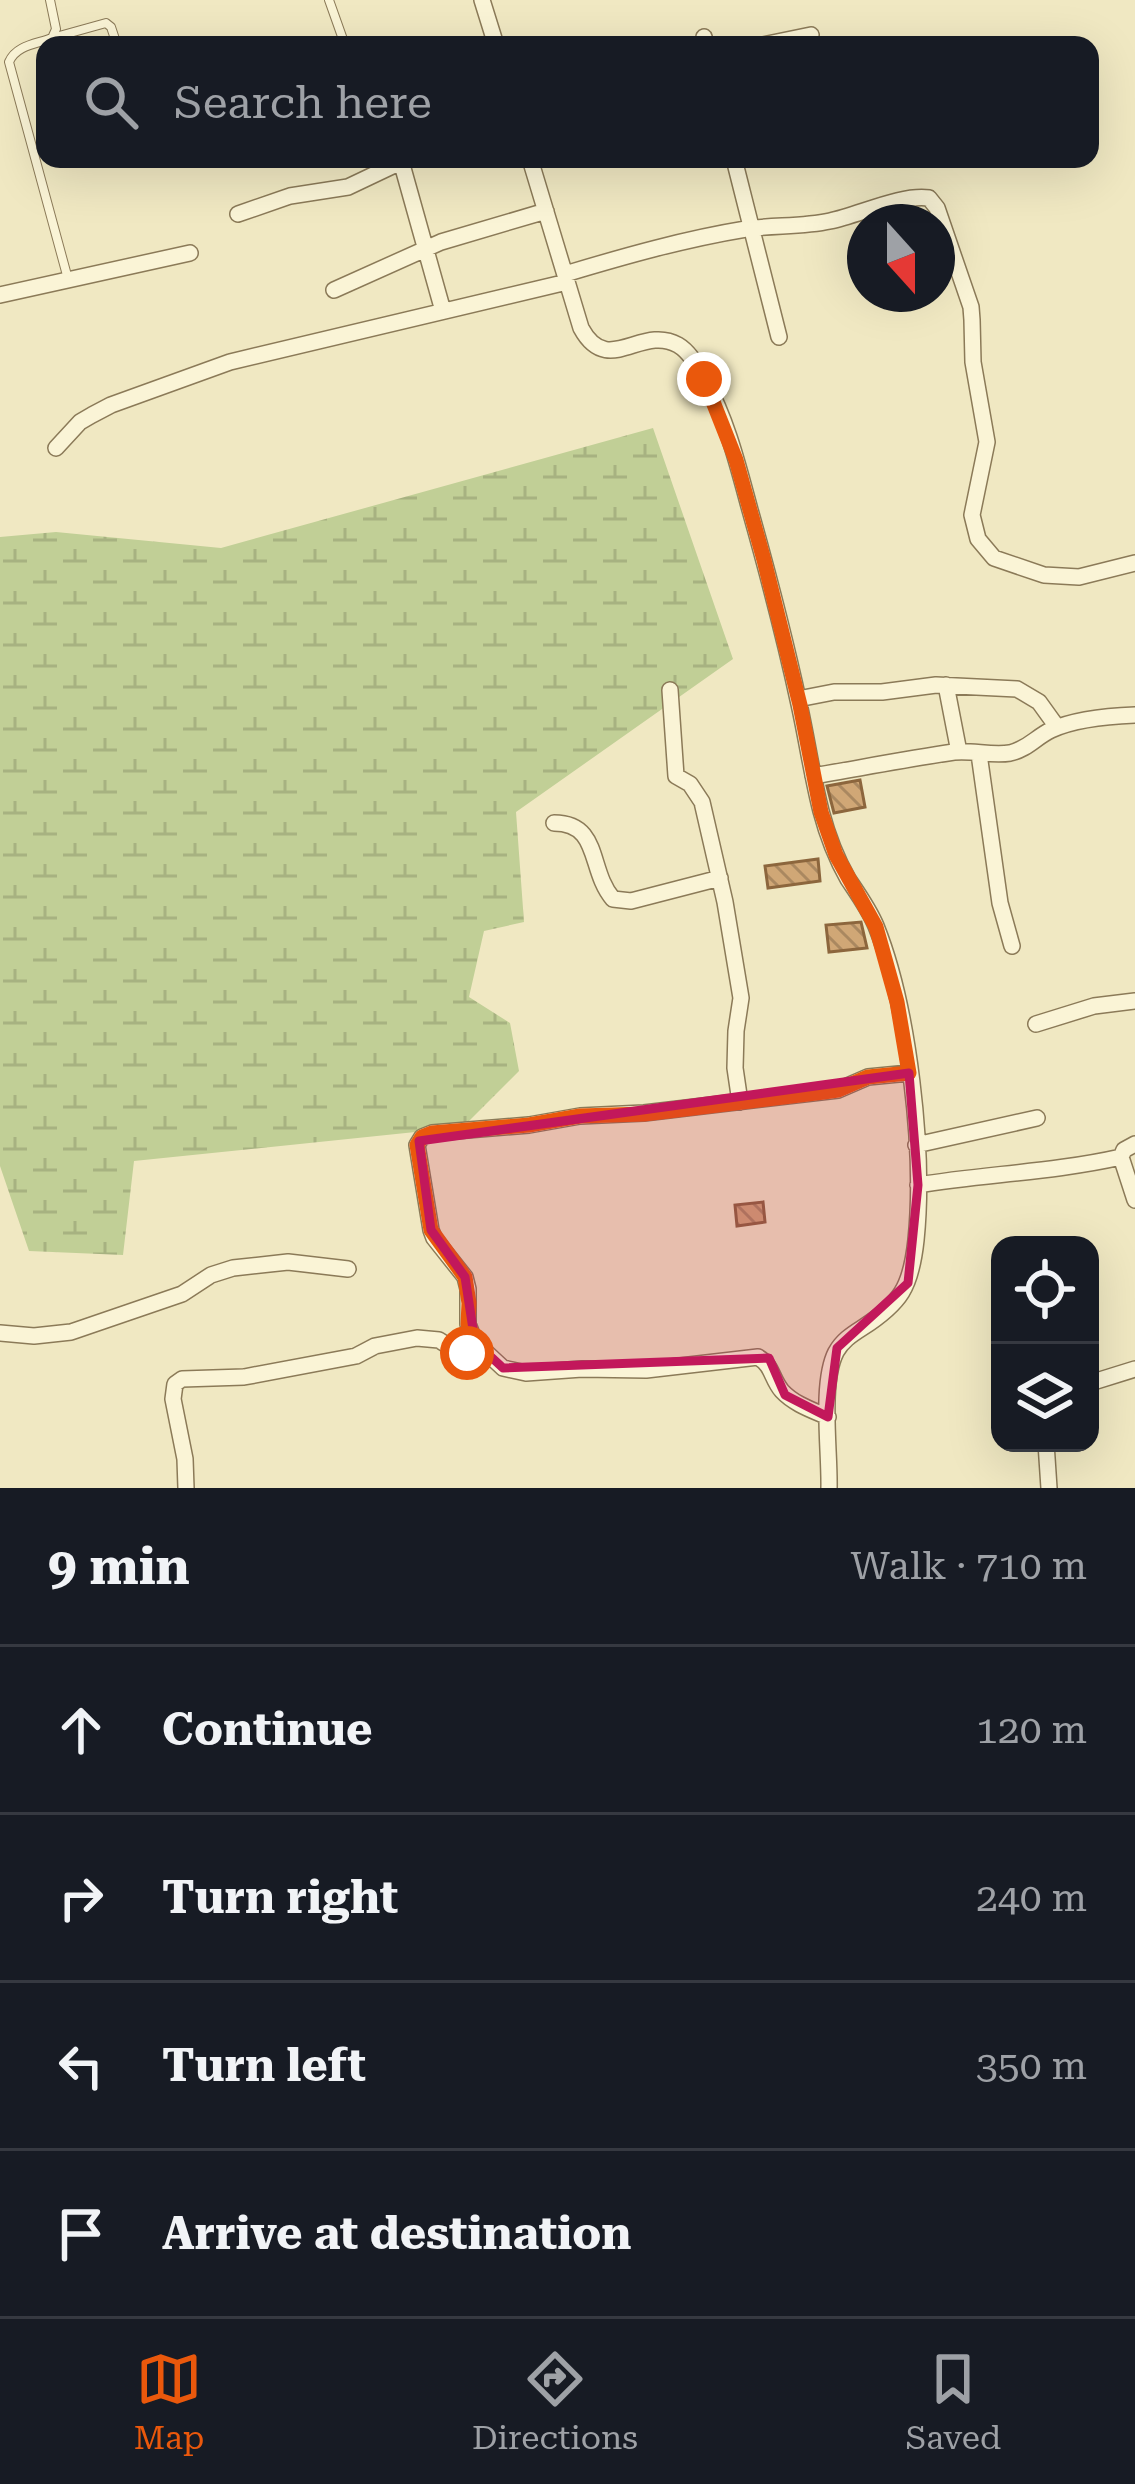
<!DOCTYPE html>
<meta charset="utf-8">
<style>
:root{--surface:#171b24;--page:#20242c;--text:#f1f3f6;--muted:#9ea1a6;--line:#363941;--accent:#ea580c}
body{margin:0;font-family:"Roboto Serif",serif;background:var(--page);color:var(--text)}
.controls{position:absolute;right:36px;bottom:36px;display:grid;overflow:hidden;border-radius:24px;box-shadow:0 12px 48px #0002}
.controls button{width:108px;height:108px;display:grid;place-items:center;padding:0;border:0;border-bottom:3px solid var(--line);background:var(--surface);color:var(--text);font:60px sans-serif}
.compass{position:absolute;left:847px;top:204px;width:108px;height:108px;border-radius:50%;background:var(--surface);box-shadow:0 12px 48px #0002;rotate:159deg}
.stop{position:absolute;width:36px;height:36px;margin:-27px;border:9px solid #ea580c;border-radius:50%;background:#fff}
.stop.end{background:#ea580c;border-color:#fff;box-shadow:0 3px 12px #0008}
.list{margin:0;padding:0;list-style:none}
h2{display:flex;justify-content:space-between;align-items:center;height:156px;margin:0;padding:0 48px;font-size:51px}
h2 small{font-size:39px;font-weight:400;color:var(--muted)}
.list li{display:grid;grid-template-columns:78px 1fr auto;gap:36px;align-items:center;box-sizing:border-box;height:168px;padding:0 48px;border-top:3px solid var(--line)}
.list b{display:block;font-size:45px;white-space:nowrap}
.list em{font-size:39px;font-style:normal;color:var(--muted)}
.icon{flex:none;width:66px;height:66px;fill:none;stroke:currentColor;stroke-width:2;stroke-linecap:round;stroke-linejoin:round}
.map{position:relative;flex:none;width:1135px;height:1488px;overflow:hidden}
.search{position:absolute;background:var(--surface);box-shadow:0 12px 48px #0002;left:36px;right:36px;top:36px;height:132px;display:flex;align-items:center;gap:30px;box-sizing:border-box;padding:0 42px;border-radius:24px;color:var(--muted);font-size:45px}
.sheet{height:828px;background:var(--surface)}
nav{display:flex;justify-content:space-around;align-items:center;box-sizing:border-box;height:168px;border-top:3px solid var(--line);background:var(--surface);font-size:33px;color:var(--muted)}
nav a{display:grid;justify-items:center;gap:6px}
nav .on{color:var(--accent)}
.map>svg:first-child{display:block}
</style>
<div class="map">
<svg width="1135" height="1488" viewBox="0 0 1135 1488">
<defs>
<pattern id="wetland-marsh" width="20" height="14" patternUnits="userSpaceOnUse" patternTransform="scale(3)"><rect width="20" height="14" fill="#c1cf96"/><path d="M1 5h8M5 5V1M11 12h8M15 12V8" fill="none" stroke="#a7b281"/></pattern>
<pattern id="building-back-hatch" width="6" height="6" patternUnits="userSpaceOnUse" patternTransform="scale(3)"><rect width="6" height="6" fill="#d0a776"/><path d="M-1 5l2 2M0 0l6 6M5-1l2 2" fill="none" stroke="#aa8860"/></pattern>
</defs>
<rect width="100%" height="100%" fill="#f0e8c2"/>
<path fill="url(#wetland-marsh)" d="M653 428 733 659 516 812 524 922 484 931 469 997 510 1023 519 1071 466 1124 425 1131 134 1161 123 1255 29 1251 0 1166V537L56 532 221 548Z"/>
<path fill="url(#building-back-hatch)" stroke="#8c663d" stroke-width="3" d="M860 780 865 807 834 813 827 786Z
M818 859 820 881 768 888 765 866Z
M861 922 867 948 829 952 826 925Z
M763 1202 765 1222 737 1226 735 1205Z"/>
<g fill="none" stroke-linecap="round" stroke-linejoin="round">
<defs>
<path id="service" d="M50 0 56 29 52 38C37 44 16 45 9 62L68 279
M329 0 345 45
M52 38 106 23 111 27 117 45"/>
<path id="minor" d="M482 0 496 45
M704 37 706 45
M763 45 811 35
M530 159 581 328C608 378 641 324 678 345 690 352 699 368 705 381 727 420 738 466 750 510 768 574 785 639 799 704 807 740 812 776 821 811 827 834 836 858 848 879 858 894 869 909 876 926 909 1008 925 1152 916 1240 911 1287 901 1303 862 1328 851 1335 842 1341 836 1352 820 1383 830 1452 829 1488
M734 159 779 337
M401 161 443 311
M238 214 290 196 348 187 407 159
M565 274C625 256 685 239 746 229 774 225 803 227 830 221 859 215 901 194 929 198L937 208 971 307 972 320 973 362 987 442 972 515 978 539 994 558 1044 575 1079 577 1135 563
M334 290 441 242 546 211
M0 295 190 253
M56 448 80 422 92 415 111 405 230 362 567 282
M946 685 959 752
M670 690 676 776 690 784 702 802 725 902 741 998 736 1031 735 1068 740 1102
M798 699 834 692H882L936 685 1017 689 1039 702 1057 727
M979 754 1000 903 1012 946
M813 776C860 768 907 759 954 752 973 750 991 756 1010 753 1028 749 1036 737 1051 730 1075 719 1109 716 1135 715
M554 823C601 823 588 870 613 899L631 901 720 878
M1036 1024 1094 1006 1135 1001
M1135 1144 1124 1150 1121 1157 1135 1200
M916 1145 1037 1118
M918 1185C986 1174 1055 1172 1121 1157
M0 1333 34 1336 71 1332 182 1294 211 1275 233 1268 288 1262 348 1269
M1090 1383 1135 1369
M828 1417C812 1410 794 1404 782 1391 771 1378 773 1366 758 1357L646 1370 582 1369 526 1373 503 1368 475 1342 468 1324V1289L465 1277 434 1238 431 1230 417 1145 422 1137 432 1133 529 1125 580 1116 644 1113 838 1090 868 1077 909 1073
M1046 1443 1049 1488
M186 1488 185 1459 173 1399 175 1384 182 1379 244 1377 356 1356 375 1346 417 1338 439 1340 462 1355 479 1346"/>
</defs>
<use href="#service" stroke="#8b7a58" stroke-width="10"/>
<use href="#minor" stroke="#8b7a58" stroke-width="18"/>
<use href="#service" stroke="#faf4d6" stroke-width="8"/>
<use href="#minor" stroke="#faf4d6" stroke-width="15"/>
</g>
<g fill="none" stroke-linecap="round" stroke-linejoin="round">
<path stroke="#ea580c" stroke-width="15" d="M467 1353 478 1346 468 1324 469 1303 465 1277 431 1230 417 1145 422 1137 432 1133 529 1125 580 1116 644 1114 824 1092 838 1090 868 1077 909 1073 897 1002 876 927 836 855 821 812 800 705 764 560 736 460 704 379"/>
</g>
<path fill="#c2185b" fill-opacity="0.2" stroke="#c2185b" stroke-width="9" stroke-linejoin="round" d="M909 1073 918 1185 908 1283 837 1348 828 1417 785 1395 769 1358 503 1368 475 1342 465 1277 431 1230 419 1141Z"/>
</svg>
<div class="controls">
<button><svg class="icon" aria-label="locate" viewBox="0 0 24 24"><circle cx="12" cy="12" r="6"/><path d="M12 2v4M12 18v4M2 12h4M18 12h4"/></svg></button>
<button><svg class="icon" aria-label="layers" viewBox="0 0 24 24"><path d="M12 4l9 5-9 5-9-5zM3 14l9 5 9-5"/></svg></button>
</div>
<svg class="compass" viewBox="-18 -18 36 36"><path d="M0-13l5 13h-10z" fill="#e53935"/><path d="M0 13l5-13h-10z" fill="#9ea1a6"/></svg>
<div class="stop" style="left:467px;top:1353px"></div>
<div class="stop end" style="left:704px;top:379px"></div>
<div class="search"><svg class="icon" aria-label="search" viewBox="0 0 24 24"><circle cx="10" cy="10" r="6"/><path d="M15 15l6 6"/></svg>Search here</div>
</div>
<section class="sheet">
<h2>9 min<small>Walk · 710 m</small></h2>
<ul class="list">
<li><svg class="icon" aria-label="ahead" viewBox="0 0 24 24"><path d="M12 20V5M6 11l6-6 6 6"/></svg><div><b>Continue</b></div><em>120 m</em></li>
<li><svg class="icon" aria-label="right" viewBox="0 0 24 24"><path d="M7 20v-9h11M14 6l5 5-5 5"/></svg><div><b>Turn right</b></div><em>240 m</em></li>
<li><svg class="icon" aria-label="left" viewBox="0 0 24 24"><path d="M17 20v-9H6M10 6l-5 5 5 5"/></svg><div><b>Turn left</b></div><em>350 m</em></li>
<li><svg class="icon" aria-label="arrive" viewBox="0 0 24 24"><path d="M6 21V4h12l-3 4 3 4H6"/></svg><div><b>Arrive at destination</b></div></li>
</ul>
</section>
<nav>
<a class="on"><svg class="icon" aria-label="map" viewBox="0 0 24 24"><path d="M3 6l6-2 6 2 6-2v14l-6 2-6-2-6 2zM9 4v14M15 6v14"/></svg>Map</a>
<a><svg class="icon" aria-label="directions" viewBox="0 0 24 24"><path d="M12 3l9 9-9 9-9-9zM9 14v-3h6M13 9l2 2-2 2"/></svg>Directions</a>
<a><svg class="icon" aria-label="saved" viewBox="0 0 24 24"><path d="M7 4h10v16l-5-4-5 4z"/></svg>Saved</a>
</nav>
